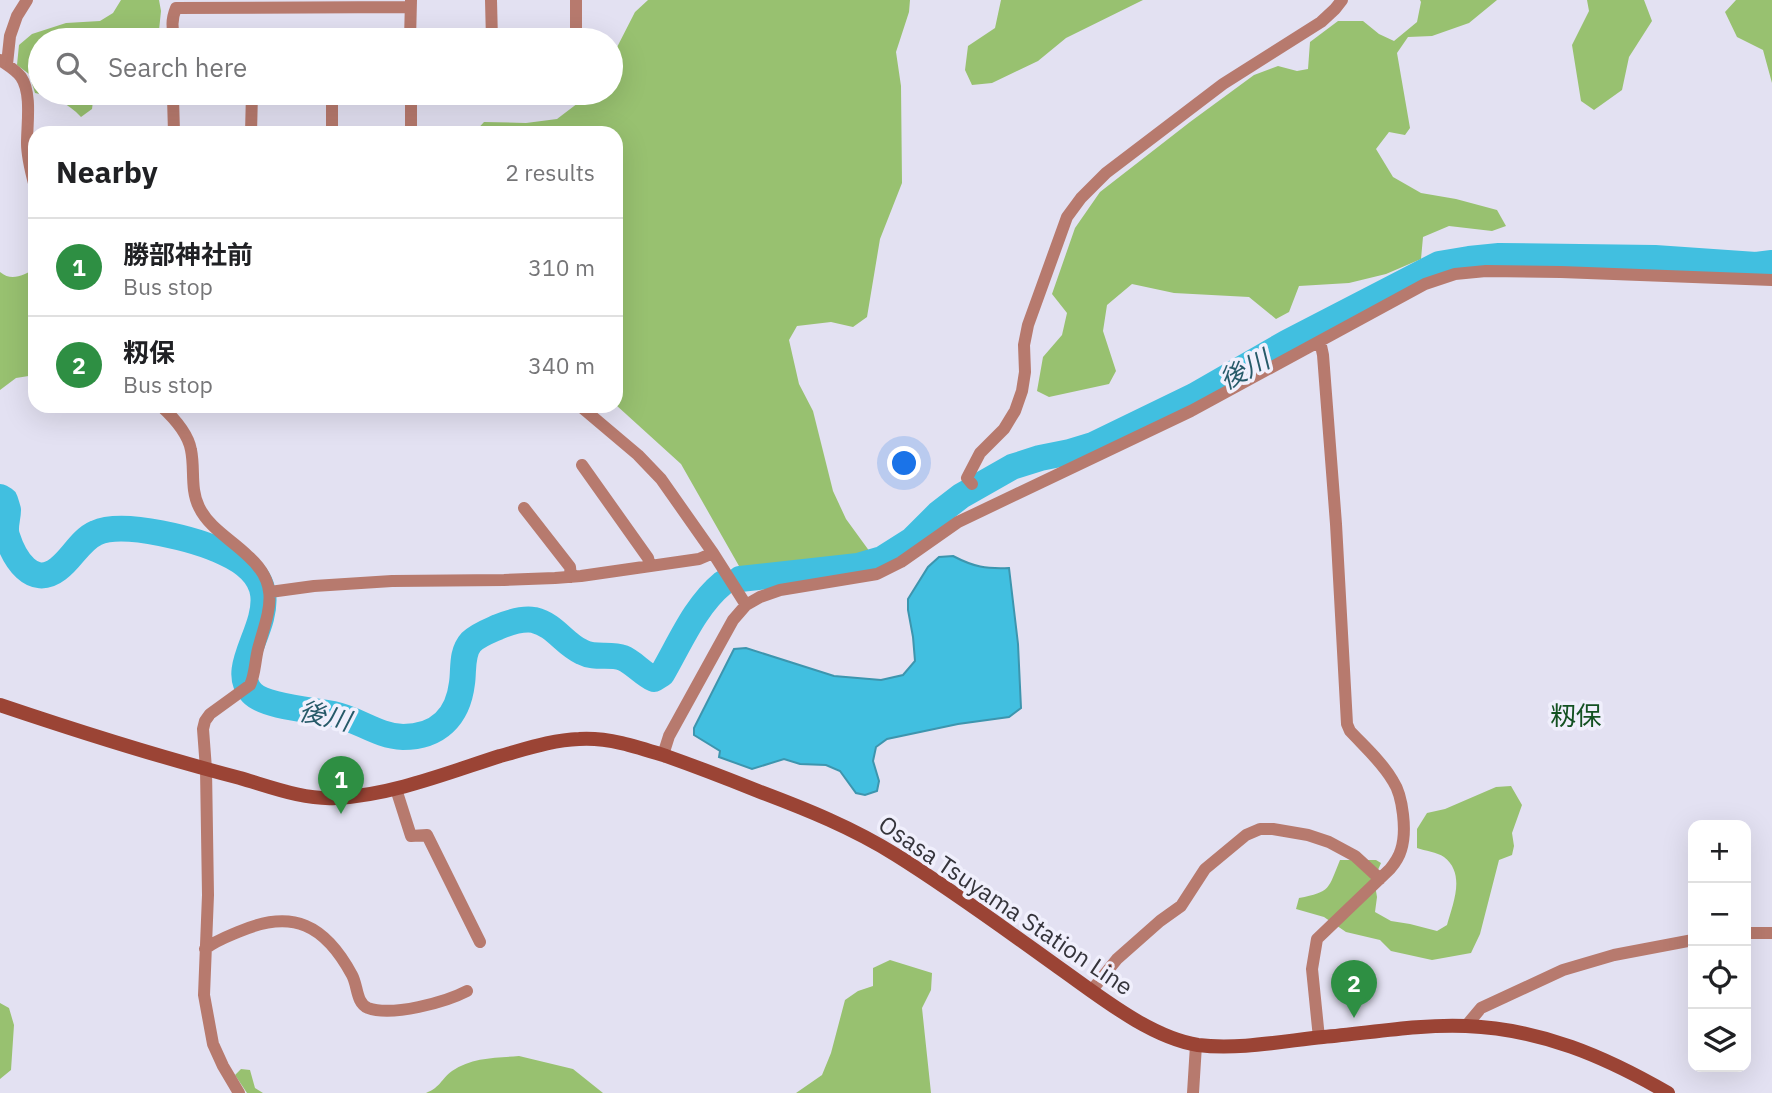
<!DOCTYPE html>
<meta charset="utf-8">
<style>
:root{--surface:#fff;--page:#f6f6f6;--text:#202124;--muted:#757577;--line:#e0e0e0;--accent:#2e8f43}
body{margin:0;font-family:"IBM Plex Sans","Noto Sans JP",sans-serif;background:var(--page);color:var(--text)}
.controls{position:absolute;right:21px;bottom:21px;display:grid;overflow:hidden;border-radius:14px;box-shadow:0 7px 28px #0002}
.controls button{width:63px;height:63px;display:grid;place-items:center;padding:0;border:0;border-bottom:2px solid var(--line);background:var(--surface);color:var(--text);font:35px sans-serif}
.you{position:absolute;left:905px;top:464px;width:24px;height:24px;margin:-18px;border:5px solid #fff;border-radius:50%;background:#1a73e8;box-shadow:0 0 0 10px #1a73e833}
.badge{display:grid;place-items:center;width:46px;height:46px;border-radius:50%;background:var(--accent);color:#fff;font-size:23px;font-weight:700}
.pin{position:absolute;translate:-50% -58px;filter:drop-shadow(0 2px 4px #0008)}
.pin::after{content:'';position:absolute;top:37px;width:24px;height:21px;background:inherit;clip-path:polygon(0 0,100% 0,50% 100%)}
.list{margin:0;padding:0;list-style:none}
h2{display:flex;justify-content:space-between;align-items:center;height:91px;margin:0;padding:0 28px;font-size:30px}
h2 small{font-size:23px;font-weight:400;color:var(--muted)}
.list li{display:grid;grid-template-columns:46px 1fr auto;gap:21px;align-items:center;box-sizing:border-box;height:98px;padding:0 28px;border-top:2px solid var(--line)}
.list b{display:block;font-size:26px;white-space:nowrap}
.list p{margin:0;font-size:23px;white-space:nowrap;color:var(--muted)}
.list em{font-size:23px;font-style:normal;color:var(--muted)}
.icon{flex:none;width:38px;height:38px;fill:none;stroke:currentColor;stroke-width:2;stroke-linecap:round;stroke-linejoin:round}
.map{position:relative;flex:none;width:1772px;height:1093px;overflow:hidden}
.search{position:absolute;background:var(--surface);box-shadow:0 7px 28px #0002;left:28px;top:28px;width:595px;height:77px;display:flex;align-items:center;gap:18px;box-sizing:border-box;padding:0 24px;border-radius:38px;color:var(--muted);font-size:26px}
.panel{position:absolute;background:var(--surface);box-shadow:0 7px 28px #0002;left:28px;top:126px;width:595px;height:287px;border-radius:21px}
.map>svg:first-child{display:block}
</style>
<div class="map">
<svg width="1772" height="1093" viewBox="0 0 1772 1093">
<rect width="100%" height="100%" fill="#e3e1f2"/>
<path fill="#98c170" d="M121 0H159L161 11 158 40H40V93H94L92 109 81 117C68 103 54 97 35 93L29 74 17 65 19 45 32 34 66 23 100 21 113 13Z
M648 0H910L909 12 896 52 901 86 902 183 880 239 867 317 853 327 831 322 797 326 789 340 799 384 813 411 833 491 846 519 870 552 858 562 818 567 756 572 739 566 681 464 616 405V133H474L484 122 526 123 557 119 582 100 585 93H611V59L635 12Z
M1001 0H1143L1066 38 1038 61 992 83 972 85 965 70 968 46 995 28Z
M1420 0H1497L1469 23 1432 36 1408 37 1397 53 1410 128 1405 135 1389 132 1376 149 1393 177 1421 193 1456 199 1497 210 1506 226 1492 231 1449 226 1423 237 1421 259 1386 274 1349 283 1299 286 1289 312 1276 319 1249 297 1174 293 1132 284 1107 305 1103 331 1116 371 1109 384 1049 397 1037 391 1043 357 1062 335 1067 313 1052 294 1075 228 1100 192 1190 122 1254 75 1278 66 1297 71 1308 69 1310 42 1338 21H1363L1379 34 1394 41 1417 22 1421 2Z
M1587 0H1644L1652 21 1629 57 1622 90 1594 110 1581 101 1572 45 1589 11Z
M1736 0H1772V83L1763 50 1737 37 1725 12Z
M35 269V375L16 378 0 390V272C12 282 23 275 35 269Z
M1511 786 1522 805 1512 833 1514 846 1512 855 1499 860 1480 934 1471 953 1432 960 1391 951 1380 940 1346 932 1324 917 1296 909 1299 898C1331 892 1328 889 1340 860H1376L1381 863 1374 879 1377 897 1375 912 1391 921 1410 924 1437 931 1447 925C1453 903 1466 874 1444 857 1437 852 1425 851 1417 848V829L1427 813 1445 809 1496 787Z
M890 960 932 973 931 990 922 1008 931 1093H796L822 1075 831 1053 845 1000 858 991 873 986V968Z
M0 1003 9 1008 14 1025 11 1070 0 1079Z
M519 1056 573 1069 603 1093H426C441 1087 441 1079 452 1071 472 1057 496 1058 519 1056Z
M241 1069 250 1070 255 1088 263 1093H247L235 1075Z"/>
<path fill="#41bfe0" stroke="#3d95ae" stroke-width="2" d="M953 556C974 567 986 569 1009 568L1018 644 1021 708 1009 717 958 724 887 739 876 747 873 761 879 781 877 791 865 795 856 793 840 771 826 765 800 764 784 759 752 769 719 757 720 751 694 735V728L734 649 746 648 834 676 881 680 903 675 915 661 913 637 908 610V599L928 567 939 557Z"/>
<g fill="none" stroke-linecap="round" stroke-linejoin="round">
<path stroke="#41bfe0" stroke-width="26" d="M0 497 5 500C6 503 7 506 8 510 8 519 4 527 7 536 14 558 32 589 58 569 72 559 80 540 96 533 124 520 198 540 225 553 313 593 218 660 252 693 265 707 314 710 333 714 358 719 377 736 403 737 438 737 458 717 462 683 464 670 461 653 471 642 478 635 489 631 498 627 510 622 522 618 534 620 555 625 564 644 582 652 595 659 610 653 623 658 633 662 643 674 654 679L662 674C680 643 695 606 723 583
M740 579 858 566 882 559 912 540 939 513 961 496 1012 467 1040 458 1070 452 1093 445 1194 396 1288 342 1439 264 1469 259 1499 256 1655 258 1756 265 1772 263"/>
<path stroke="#b77a6e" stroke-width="12" d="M491 0 492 40
M175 40C172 28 171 20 176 8L410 7
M410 40 411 0
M576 40V0
M0 60C7 65 16 70 21 77 32 93 27 124 27 143 27 158 31 172 35 187
M7 64 10 36 17 16 27 0
M174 133 173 97 175 93
M251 133 252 93
M332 133V93
M411 133V93
M161 406C173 417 188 433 191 450 195 469 190 489 199 507 209 528 232 540 248 556 282 586 268 612 258 649 255 661 255 675 250 685L210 714 205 721 203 729 206 769 208 895 204 995 213 1044 223 1066 239 1093
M580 406 638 455 661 479 713 553 746 605
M582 465 648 558 650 566
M972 484 967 478 980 453 1004 429 1015 411 1022 391 1025 372 1024 345 1028 325 1067 217 1081 198 1106 173 1223 84 1321 22 1335 9 1342 0
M524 508 570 567 571 577
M270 592 314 586 392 581 504 580 555 578 581 576 699 559 713 553
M663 755 669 736 733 620 746 605 760 597 780 590 877 574 901 562 958 522 1191 411 1425 284 1455 274 1486 271 1561 272 1772 280
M396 789 411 836 427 835 480 942
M1746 933H1772
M205 949C215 941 226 937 238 932 293 908 325 925 352 975 358 986 356 1003 368 1008 392 1017 446 1002 467 991
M1092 990 1117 959 1160 921 1181 906 1205 869 1246 835 1260 829H1273L1308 835 1329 842 1355 856 1380 879
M1466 1026 1481 1008 1563 970 1614 955 1693 940
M1319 1038 1312 969 1317 939 1390 869C1395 863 1399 857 1401 850 1407 832 1403 796 1393 781 1382 762 1365 747 1350 731L1347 724 1336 524 1323 355 1320 341
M1193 1093 1196 1045"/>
<path stroke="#9b4435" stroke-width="14" d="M0 705C80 732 159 757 240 778 271 787 304 800 336 798 392 795 447 773 500 756 526 749 552 740 579 739 608 737 638 747 666 756 697 767 728 779 758 791 806 809 853 828 896 855 952 890 1005 929 1058 967 1098 995 1149 1037 1198 1045 1238 1050 1284 1041 1323 1037 1370 1033 1419 1024 1466 1026 1541 1029 1604 1056 1668 1093"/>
</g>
<g text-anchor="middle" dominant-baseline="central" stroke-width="7" stroke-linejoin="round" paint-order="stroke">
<g font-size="24" fill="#35343b" stroke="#f0effc">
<text transform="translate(1006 905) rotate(34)">Osasa Tsuyama Station Line</text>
</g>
<g font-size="26" font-style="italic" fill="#275a69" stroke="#f0effc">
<text transform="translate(1244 369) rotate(-28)">後川</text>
<text transform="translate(325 715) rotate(13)">後川</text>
</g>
<g font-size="26" fill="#145222" stroke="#f0effc">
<text x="1576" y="715">籾保</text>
</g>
</g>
</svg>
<div class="controls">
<button>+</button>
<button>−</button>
<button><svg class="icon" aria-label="locate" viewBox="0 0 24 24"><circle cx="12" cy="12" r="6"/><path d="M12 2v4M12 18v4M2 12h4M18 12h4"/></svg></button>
<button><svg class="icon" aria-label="layers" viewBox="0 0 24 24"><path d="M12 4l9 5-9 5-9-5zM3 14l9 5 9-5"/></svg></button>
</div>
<div class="you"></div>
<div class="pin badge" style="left:341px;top:814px">1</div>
<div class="pin badge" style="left:1354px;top:1018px">2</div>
<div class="search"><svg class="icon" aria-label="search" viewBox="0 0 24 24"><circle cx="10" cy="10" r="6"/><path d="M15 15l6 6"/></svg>Search here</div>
<section class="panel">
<h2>Nearby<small>2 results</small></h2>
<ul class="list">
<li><span class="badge">1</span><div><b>勝部神社前</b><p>Bus stop</p></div><em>310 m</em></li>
<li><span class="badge">2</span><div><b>籾保</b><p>Bus stop</p></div><em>340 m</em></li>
</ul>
</section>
</div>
